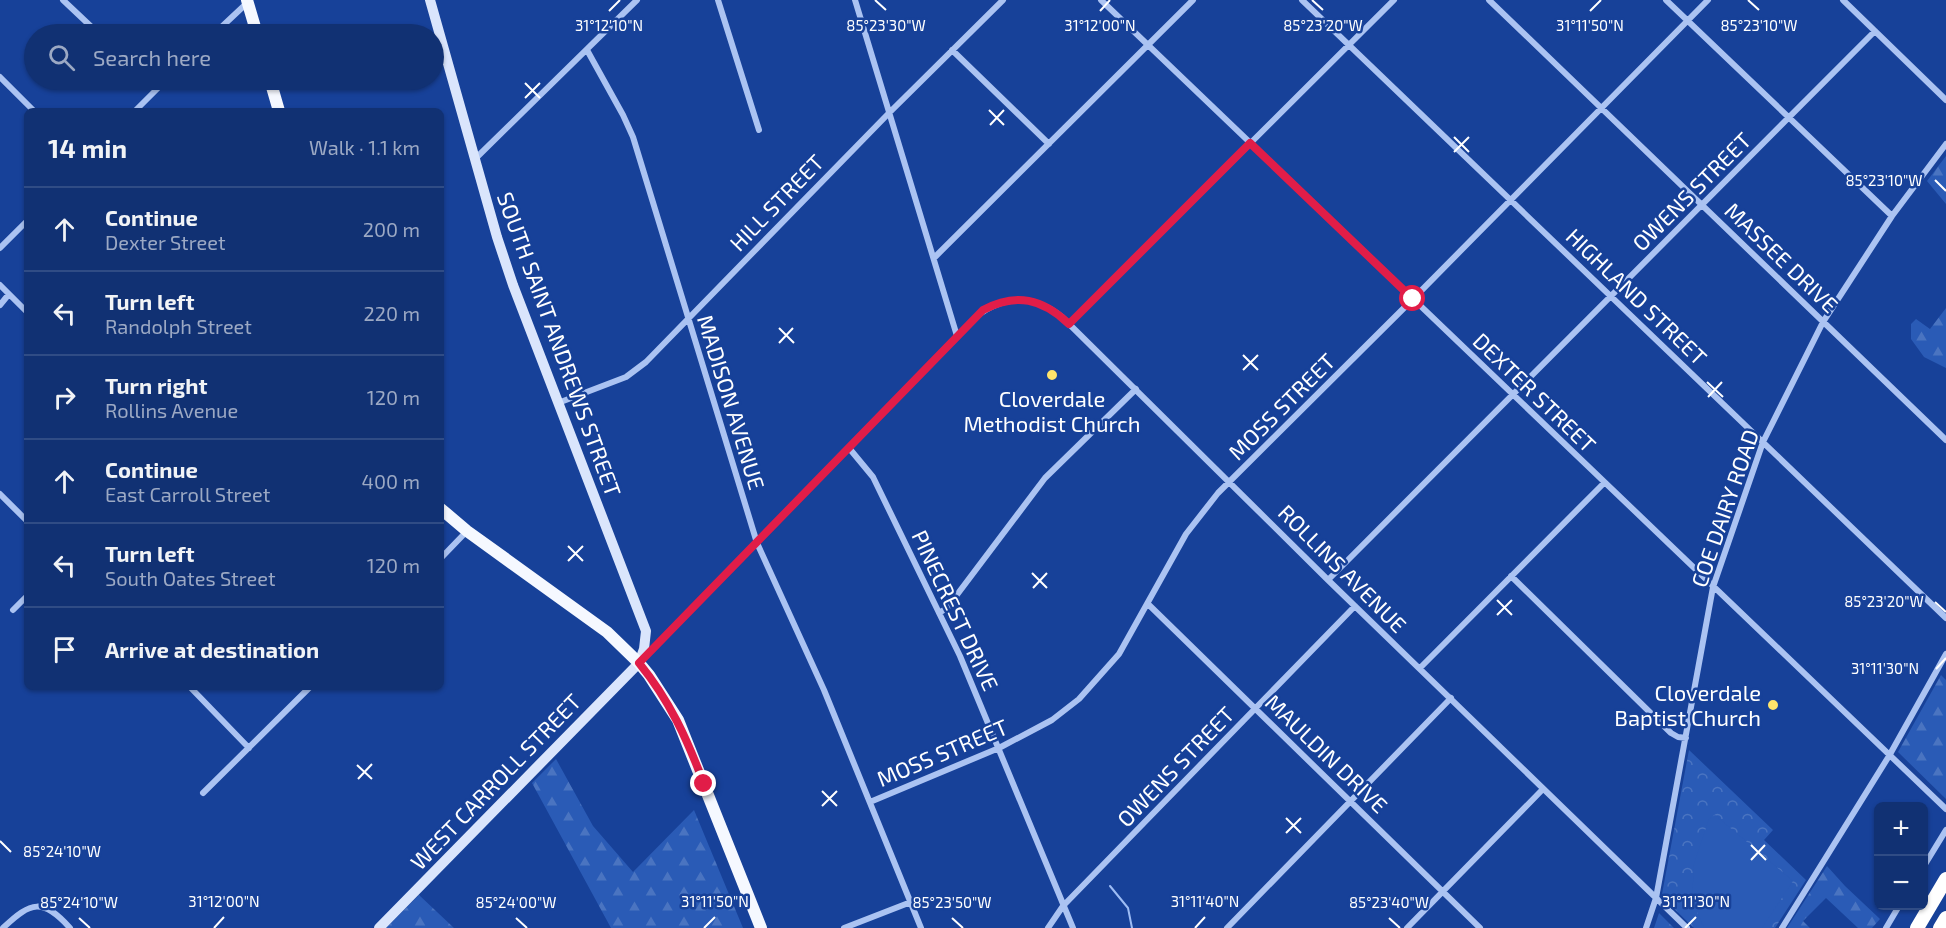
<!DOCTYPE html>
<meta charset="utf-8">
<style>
:root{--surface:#113173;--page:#1e3d7b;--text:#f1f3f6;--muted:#9ca9c4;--line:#304c85}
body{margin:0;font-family:"Exo 2",sans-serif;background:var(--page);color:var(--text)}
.controls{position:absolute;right:18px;bottom:18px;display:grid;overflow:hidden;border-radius:9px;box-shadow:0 2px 4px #0004}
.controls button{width:54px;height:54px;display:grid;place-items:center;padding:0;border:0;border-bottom:2px solid var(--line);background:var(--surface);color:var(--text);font:30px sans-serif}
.stop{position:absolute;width:18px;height:18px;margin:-14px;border:4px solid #e11d48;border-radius:50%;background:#fff}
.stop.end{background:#e11d48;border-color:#fff;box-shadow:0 2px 6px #0008}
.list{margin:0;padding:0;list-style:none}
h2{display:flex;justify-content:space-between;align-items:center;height:78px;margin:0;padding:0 24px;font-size:26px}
h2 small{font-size:20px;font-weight:400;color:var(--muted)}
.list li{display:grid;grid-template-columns:39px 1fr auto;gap:18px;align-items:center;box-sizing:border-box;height:84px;padding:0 24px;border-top:2px solid var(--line)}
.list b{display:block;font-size:22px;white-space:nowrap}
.list p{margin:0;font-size:20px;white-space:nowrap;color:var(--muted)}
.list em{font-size:20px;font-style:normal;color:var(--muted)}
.icon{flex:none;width:33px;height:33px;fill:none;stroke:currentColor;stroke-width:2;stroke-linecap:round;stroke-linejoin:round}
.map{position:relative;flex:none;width:1946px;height:928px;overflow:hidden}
.search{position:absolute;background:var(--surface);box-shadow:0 2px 4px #0004;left:24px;top:24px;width:420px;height:66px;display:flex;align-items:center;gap:15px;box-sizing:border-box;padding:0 21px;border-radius:33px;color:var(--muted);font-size:22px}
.panel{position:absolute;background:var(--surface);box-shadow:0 2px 4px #0004;left:24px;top:108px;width:420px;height:582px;border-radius:9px}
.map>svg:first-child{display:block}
</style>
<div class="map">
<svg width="1946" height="928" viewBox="0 0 1946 928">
<defs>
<pattern id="forest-firs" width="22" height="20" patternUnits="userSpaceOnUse" patternTransform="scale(1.5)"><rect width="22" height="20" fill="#2a5bb6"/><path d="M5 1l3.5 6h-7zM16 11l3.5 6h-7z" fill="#4a74c1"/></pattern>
<pattern id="park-crowns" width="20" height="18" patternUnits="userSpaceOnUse" patternTransform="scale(1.5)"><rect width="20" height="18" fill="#2a5bb6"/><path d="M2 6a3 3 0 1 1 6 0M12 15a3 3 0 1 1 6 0" fill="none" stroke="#4a74c1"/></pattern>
</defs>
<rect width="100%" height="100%" fill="#174199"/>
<path fill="url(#forest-firs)" d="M1946 156V204L1927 181Z
M1946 308V368L1924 357 1911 339V324L1916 319 1930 329Z
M1941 675 1946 680V799L1898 752Z
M556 759 593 826 633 872 694 810 743 928H611L532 783Z
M1827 866 1845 886 1880 919 1872 928H1858L1826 898 1803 921 1810 928H1787Z
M419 895 454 928H386Z
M1659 913 1674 928H1654Z"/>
<path fill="url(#park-crowns)" d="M1689 750 1773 830 1764 840 1806 880 1775 928H1694L1664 899 1662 894Z"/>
<path fill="#2a5bb6" d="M1715 815 1793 881 1762 928H1704L1692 900 1694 864 1709 819Z"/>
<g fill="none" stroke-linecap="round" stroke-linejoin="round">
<path stroke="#9dbcf4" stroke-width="2" d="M1110 886 1128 908 1132 928"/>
<path stroke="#abc3f2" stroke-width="6" d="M63 0 99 34
M718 0 759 130
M855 0 957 336
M1101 0 1946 809
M1302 0 1946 618
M1489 0 1946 440
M1666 0 1892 216
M1843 0 1946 100
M214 34 247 3
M587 50 623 115 633 137 757 543 824 690 921 928
M952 50 1049 144
M0 77 34 111
M146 80 156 89
M135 111 166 80
M475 159 637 0
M0 248 27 221
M934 258 1193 0
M0 285 27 312
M0 305 9 294
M1069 324 1394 0
M558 403 626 377 646 362 889 113 1003 0
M849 448 873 477 960 656 1073 928
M0 494 27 521
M441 558 467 531
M1511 576 1671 733 1678 737 1686 738
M1328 580 1875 31
M1148 604 1480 928
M13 610 27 596
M939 613 947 608 1045 478 1136 389
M642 660 977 316C1003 295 1036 295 1062 317L1328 580 1687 928
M1420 668 1604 483
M190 687 249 748
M203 793 310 687
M870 802 999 748 1052 720 1079 699 1119 654 1186 534 1218 493 1413 299 1708 0
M1924 866 1946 830
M3 928C31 901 43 898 70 928
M844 928 911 902
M1048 928 1063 906 1355 606
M1227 928 1451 698
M1407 928 1543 789
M1646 928 1656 898 1713 587 1763 442 1823 322 1892 216 1946 144
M1782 928 1889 756 1946 654
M1886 928 1899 906"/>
<path stroke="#dae5fc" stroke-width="10" d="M379 928 639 663 644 649 646 631 513 285 497 237 430 0"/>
<path stroke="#f5f8ff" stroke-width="12" d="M247 0 257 34
M270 80 279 111
M441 509 467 531 607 632 639 663 649 675 678 720 761 928"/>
<path stroke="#fff" stroke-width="14" d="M1917 928 1946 879
M1940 928 1946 918"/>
</g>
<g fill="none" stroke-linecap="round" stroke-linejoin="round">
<path stroke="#e11d48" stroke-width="8" d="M704 784C687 739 670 701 639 663L983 310C1016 292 1043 299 1069 324L1250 143 1413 299"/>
</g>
<path fill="none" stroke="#fff" stroke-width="2" d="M875 0 886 10M1312 0 1323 10M1748 0 1759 10M609 11 620 0M1100 11 1110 0M1590 11 1601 0M525 83 540 98M525 98 540 83M989 110 1004 125M990 125 1004 110M1454 137 1469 152M1454 152 1469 137M1935 180 1946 191M779 328 794 343M779 343 793 328M1243 355 1258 370M1243 370 1258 355M1707 382 1723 397M1708 397 1722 382M568 546 583 561M568 561 583 546M1032 573 1047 588M1033 588 1047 573M1497 600 1512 615M1935 602 1946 612M1497 615 1512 600M1936 669 1946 658M357 765 372 779M358 779 372 764M822 791 837 806M822 806 837 791M1286 818 1301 833M1286 833 1301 818M0 841 11 852M1751 845 1766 860M1751 860 1765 845M79 918 90 928M516 918 527 928M952 918 963 928M1389 918 1400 928M214 928 224 917M704 928 715 917M1195 928 1205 917M1685 928 1696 917"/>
<g fill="#ffe46b" stroke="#174199" stroke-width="2">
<circle cx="1052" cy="375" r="6"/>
<circle cx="1773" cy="705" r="6"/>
</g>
<g text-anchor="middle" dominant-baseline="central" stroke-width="5" stroke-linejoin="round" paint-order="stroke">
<g font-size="22" fill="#fff" stroke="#174199">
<text transform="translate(1691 191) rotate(-45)">OWENS STREET</text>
<text transform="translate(776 202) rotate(-46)">HILL STREET</text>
<text transform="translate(1782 257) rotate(44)">MASSEE DRIVE</text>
<text transform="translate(1637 296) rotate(44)">HIGHLAND STREET</text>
<text transform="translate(560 344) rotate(70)">SOUTH SAINT ANDREWS STREET</text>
<text transform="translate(1535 392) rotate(44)">DEXTER STREET</text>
<text transform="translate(732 402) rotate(73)">MADISON AVENUE</text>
<text transform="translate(1281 406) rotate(-45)">MOSS STREET</text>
<text transform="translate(1724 508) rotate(-71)">COE DAIRY ROAD</text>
<text transform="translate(1343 568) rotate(45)">ROLLINS AVENUE</text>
<text transform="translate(956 610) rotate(65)">PINECREST DRIVE</text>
<text transform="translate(942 752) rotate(-23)">MOSS STREET</text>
<text transform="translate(1327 753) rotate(44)">MAULDIN DRIVE</text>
<text transform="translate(1175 766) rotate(-46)">OWENS STREET</text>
<text transform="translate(495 781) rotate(-46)">WEST CARROLL STREET</text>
</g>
<g font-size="22" fill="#fff" stroke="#174199">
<text x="1052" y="398">Cloverdale<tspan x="1052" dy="25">Methodist Church</tspan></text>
<text x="1761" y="692" text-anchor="end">Cloverdale<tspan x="1761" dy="25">Baptist Church</tspan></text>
</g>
</g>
<g font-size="15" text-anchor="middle" fill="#fff" stroke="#174199" stroke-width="5" stroke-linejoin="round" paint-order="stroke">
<text x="1759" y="31">85°23'10"W</text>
<text x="886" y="31">85°23'30"W</text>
<text x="1323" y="31">85°23'20"W</text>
<text x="609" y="31">31°12'10"N</text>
<text x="1100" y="31">31°12'00"N</text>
<text x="1590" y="31">31°11'50"N</text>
<text x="1884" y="186">85°23'10"W</text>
<text x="1884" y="607">85°23'20"W</text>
<text x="1885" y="674">31°11'30"N</text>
<text x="62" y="857">85°24'10"W</text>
<text x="224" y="907">31°12'00"N</text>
<text x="715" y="907">31°11'50"N</text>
<text x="1205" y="907">31°11'40"N</text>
<text x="1696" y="907">31°11'30"N</text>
<text x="79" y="908">85°24'10"W</text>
<text x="516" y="908">85°24'00"W</text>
<text x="952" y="908">85°23'50"W</text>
<text x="1389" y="908">85°23'40"W</text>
</g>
</svg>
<div class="controls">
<button>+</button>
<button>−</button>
</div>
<div class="stop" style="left:1413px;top:299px"></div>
<div class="stop end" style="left:704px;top:784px"></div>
<div class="search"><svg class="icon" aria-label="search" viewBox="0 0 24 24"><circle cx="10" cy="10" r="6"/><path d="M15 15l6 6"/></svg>Search here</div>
<section class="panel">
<h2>14 min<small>Walk · 1.1 km</small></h2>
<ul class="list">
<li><svg class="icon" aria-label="ahead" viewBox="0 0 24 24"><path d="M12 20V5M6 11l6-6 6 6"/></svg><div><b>Continue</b><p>Dexter Street</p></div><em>200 m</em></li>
<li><svg class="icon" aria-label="left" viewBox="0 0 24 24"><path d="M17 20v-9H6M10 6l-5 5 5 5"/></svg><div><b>Turn left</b><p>Randolph Street</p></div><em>220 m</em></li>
<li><svg class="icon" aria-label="right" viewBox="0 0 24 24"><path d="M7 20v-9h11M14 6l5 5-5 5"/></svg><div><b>Turn right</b><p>Rollins Avenue</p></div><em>120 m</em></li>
<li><svg class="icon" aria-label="ahead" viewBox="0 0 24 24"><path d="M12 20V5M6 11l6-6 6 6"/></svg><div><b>Continue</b><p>East Carroll Street</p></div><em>400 m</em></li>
<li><svg class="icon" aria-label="left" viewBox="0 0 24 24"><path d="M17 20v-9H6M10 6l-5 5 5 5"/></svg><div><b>Turn left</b><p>South Oates Street</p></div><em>120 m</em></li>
<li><svg class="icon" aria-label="arrive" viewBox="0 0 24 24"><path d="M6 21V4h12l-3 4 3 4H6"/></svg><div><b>Arrive at destination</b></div></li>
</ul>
</section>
</div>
